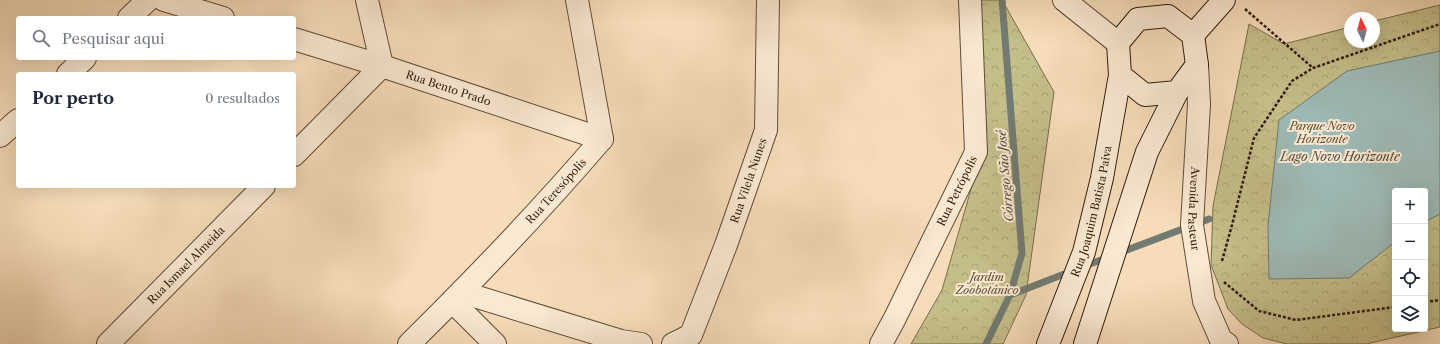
<!DOCTYPE html>
<html lang="pt">
<meta charset="utf-8">
<style>
:root{--surface:#fff;--page:#f2f2f3;--text:#1f2937;--muted:#747a83;--line:#e0e1e3}
body{margin:0;font-family:"Libre Caslon Text",serif;background:var(--page);color:var(--text)}
.controls{position:absolute;right:12px;bottom:12px;display:grid;overflow:hidden;border-radius:4px;box-shadow:0 4px 16px #0002}
.controls button{width:36px;height:36px;display:grid;place-items:center;padding:0;border:0;border-bottom:1px solid var(--line);background:var(--surface);color:var(--text);font:20px sans-serif}
.compass{position:absolute;left:1344px;top:12px;width:36px;height:36px;border-radius:50%;background:var(--surface);box-shadow:0 4px 16px #0002;rotate:354deg}
.list{margin:0;padding:0;list-style:none}
h2{display:flex;justify-content:space-between;align-items:center;height:52px;margin:0;padding:0 16px;font-size:17px}
h2 small{font-size:13px;font-weight:400;color:var(--muted)}
.icon{flex:none;width:22px;height:22px;fill:none;stroke:currentColor;stroke-width:2;stroke-linecap:round;stroke-linejoin:round}
.map{position:relative;flex:none;width:1440px;height:344px;overflow:hidden}
.search{position:absolute;background:var(--surface);box-shadow:0 4px 16px #0002;left:16px;top:16px;width:280px;height:44px;display:flex;align-items:center;gap:10px;box-sizing:border-box;padding:0 14px;border-radius:4px;color:var(--muted);font-size:15px}
.panel{position:absolute;background:var(--surface);box-shadow:0 4px 16px #0002;left:16px;top:72px;width:280px;height:116px;border-radius:4px}
.map>svg:first-child{display:block}
</style>
<div class="map">
<svg width="1440" height="344" viewBox="0 0 1440 344">
<defs>
<pattern id="park-crowns" width="20" height="18" patternUnits="userSpaceOnUse"><rect width="20" height="18" fill="#c4be8a"/><path d="M2 6a3 3 0 1 1 6 0M12 15a3 3 0 1 1 6 0" fill="none" stroke="#a9a376"/></pattern>
</defs>
<rect width="100%" height="100%" fill="#f6dcb9"/>
<filter id="stains"><feTurbulence type="fractalNoise" baseFrequency=".005" numOctaves="4"/><feColorMatrix values="0 0 0 0 .2 0 0 0 0 .09 0 0 0 0 .02 0 0 0 .5 -.17"/></filter>
<radialGradient id="worn" r=".72"><stop offset=".6" stop-color="#630" stop-opacity="0"/><stop offset="1" stop-color="#630" stop-opacity=".3"/></radialGradient>
<path fill="url(#park-crowns)" stroke="#7a6d4a" fill-rule="evenodd" d="M977 0H1002L1054 92 1026 295 1003 344H911L942 290 986 137Z
M1440 5V327L1366 344H1287L1263 338 1242 324 1228 309 1211 265 1213 206 1249 24 1284 44 1350 27V42H1374V21ZM1395 191H1425V329H1395Z"/>
<path fill="#9ebab6" stroke="#727b71" d="M1440 51V214L1425 222V191H1395V242L1349 278 1269 279 1268 225 1279 120 1347 71Z"/>
<g fill="none" stroke-linecap="round" stroke-linejoin="round">
<path stroke="#727b71" stroke-width="7" d="M1119 253 1209 219
M1084 266 1110 257
M1010 295 1072 271
M986 344 1010 295 1022 253 1002 0"/>
<defs>
<g id="street">
<path d="M164 0 223 18"/>
<path d="M367 0 382 66"/>
<path d="M1064 0 1118 43"/>
<path d="M129 18 148 0"/>
<path id="s1" d="M294 39 382 66 602 139"/>
<path id="s2" d="M1197 65 1199 104 1192 225 1204 301 1221 340 1227 344"/>
<path d="M68 74 85 58"/>
<path d="M0 136 18 120"/>
<path d="M294 155 382 66"/>
<path d="M461 292 621 341 641 344"/>
<path d="M452 301 495 344"/>
<path id="s3" d="M108 344 264 186"/>
<path id="s4" d="M409 344C476 278 541 210 602 139L577 0"/>
<path id="s5" d="M673 344 691 335 726 245 766 130 768 0"/>
<path id="s6" d="M881 344 895 318 976 152 970 0"/>
</g>
<g id="secondary">
<path d="M1168 16 1193 35 1197 65 1177 92 1145 95 1120 75 1118 43 1138 19Z"/>
<path d="M1193 35 1224 0"/>
<path id="s7" d="M1048 344 1084 252 1102 178 1120 75"/>
<path d="M1085 344 1147 152 1177 92"/>
</g>
</defs>
<use href="#street" stroke="#614c36" stroke-width="24"/>
<use href="#secondary" stroke="#2f1c0a" stroke-width="24"/>
<path stroke="#2f1c0a" stroke-width="2.5" stroke-dasharray="3 2" stroke-linecap="butt" d="M1245 9 1313 68
M1222 261 1232 225 1254 138 1292 81 1313 68 1440 24
M1224 282 1259 311 1296 320 1395 307
M1425 302 1440 300"/>
<use href="#street" stroke="#f9e8d2" stroke-width="22"/>
<use href="#secondary" stroke="#f9e8d2" stroke-width="22"/>
</g>
<g text-anchor="middle" dominant-baseline="central" stroke-width="4" stroke-linejoin="round" paint-order="stroke">
<g font-size="11" fill="#2f1c0a" stroke="#f9e8d2">
<text stroke="none"><textPath href="#s1" startOffset="162">Rua Bento Prado</textPath></text>
<text stroke="none"><textPath href="#s5" startOffset="185">Rua Vilela Nunes</textPath></text>
<text stroke="none"><textPath href="#s4" startOffset="212">Rua Teresópolis</textPath></text>
<text stroke="none"><textPath href="#s6" startOffset="171">Rua Petrópolis</textPath></text>
<text stroke="none"><textPath href="#s2" startOffset="144">Avenida Pasteur</textPath></text>
<text stroke="none"><textPath href="#s7" startOffset="140">Rua Joaquim Batista Paiva</textPath></text>
<text stroke="none"><textPath href="#s3" startOffset="111">Rua Ismael Almeida</textPath></text>
</g>
<g font-size="11" font-style="italic" fill="#5c4d30" stroke="#f9e8d2">
<text x="1322" y="126">Parque Novo<tspan x="1322" dy="13">Horizonte</tspan></text>
<text x="987" y="277">Jardim<tspan x="987" dy="13">Zoobotânico</tspan></text>
</g>
<g font-size="12" font-style="italic" fill="#504b3e" stroke="#f9e8d2">
<text x="1340" y="156">Lago Novo Horizonte</text>
<text transform="translate(1005 176) rotate(-95)">Córrego São José</text>
</g>
</g>
<rect width="100%" height="100%" filter="url(#stains)"/>
<rect width="100%" height="100%" fill="url(#worn)"/>
</svg>
<div class="controls">
<button>+</button>
<button>−</button>
<button><svg class="icon" aria-label="locate" viewBox="0 0 24 24"><circle cx="12" cy="12" r="6"/><path d="M12 2v4M12 18v4M2 12h4M18 12h4"/></svg></button>
<button><svg class="icon" aria-label="layers" viewBox="0 0 24 24"><path d="M12 4l9 5-9 5-9-5zM3 14l9 5 9-5"/></svg></button>
</div>
<svg class="compass" viewBox="-18 -18 36 36"><path d="M0-13l5 13h-10z" fill="#e53935"/><path d="M0 13l5-13h-10z" fill="#747a83"/></svg>
<div class="search"><svg class="icon" aria-label="search" viewBox="0 0 24 24"><circle cx="10" cy="10" r="6"/><path d="M15 15l6 6"/></svg>Pesquisar aqui</div>
<section class="panel">
<h2>Por perto<small>0 resultados</small></h2>
<ul class="list">
</ul>
</section>
</div>
